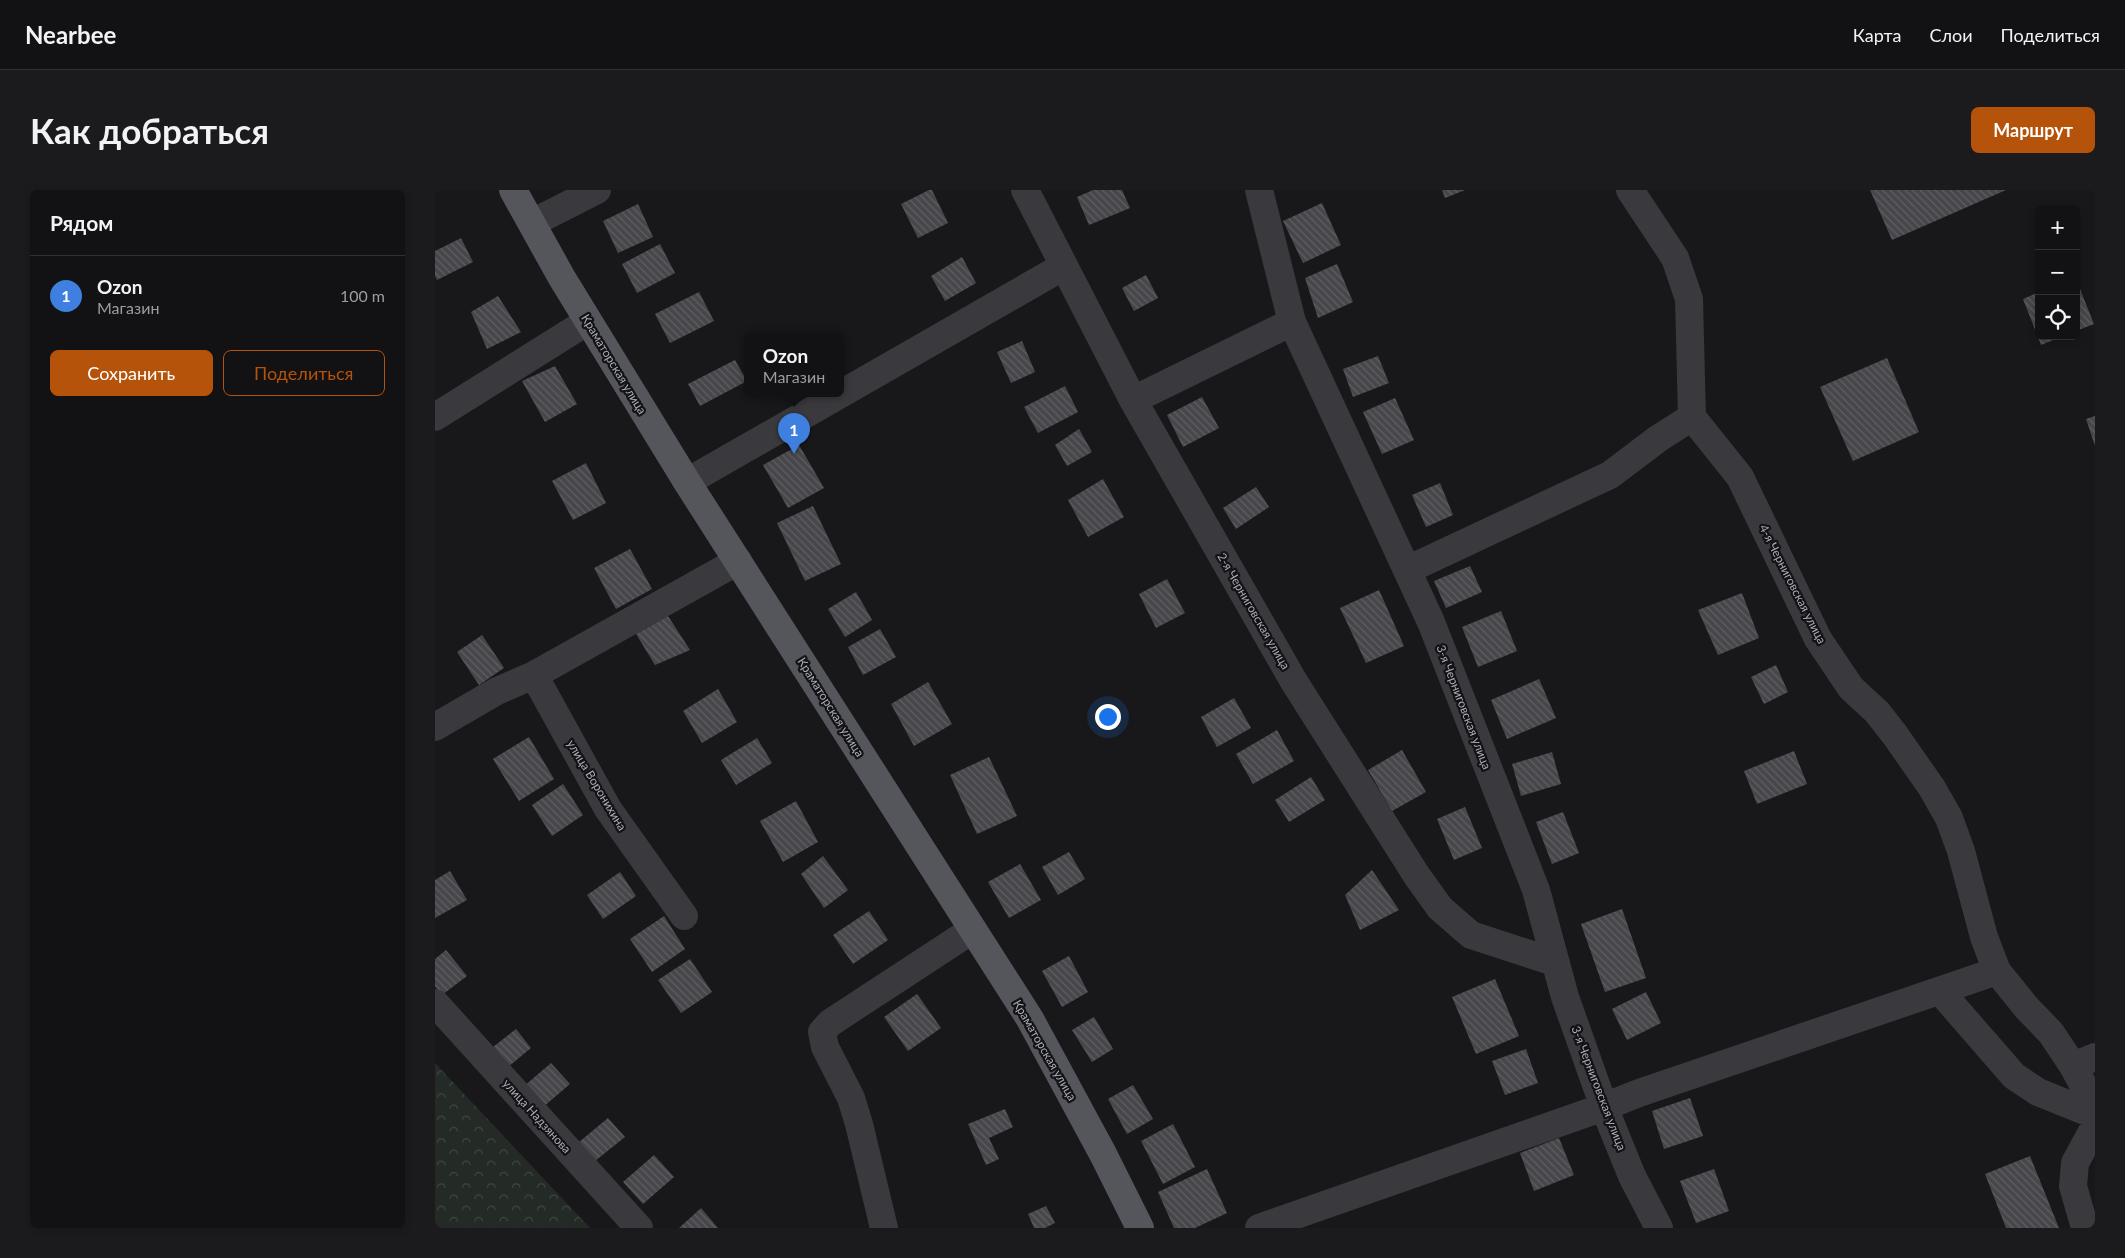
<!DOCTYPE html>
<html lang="ru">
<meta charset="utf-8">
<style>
:root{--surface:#121113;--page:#1b1a1c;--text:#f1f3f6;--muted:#9c9da0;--line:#313133;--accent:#b45309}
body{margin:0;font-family:Lato,sans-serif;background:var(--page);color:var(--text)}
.controls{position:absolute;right:15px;top:15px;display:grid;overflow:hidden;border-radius:8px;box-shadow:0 2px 8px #0003}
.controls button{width:45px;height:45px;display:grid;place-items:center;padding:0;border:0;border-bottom:1px solid var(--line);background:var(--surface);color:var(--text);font:25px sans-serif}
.you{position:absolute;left:672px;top:526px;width:18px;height:18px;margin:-12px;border:4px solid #fff;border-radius:50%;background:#1a73e8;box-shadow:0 0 0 8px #1a73e833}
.badge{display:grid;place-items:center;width:32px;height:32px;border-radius:50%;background:var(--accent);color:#fff;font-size:16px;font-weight:700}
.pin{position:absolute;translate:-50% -41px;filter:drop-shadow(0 1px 2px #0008)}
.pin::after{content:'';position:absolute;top:26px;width:18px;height:15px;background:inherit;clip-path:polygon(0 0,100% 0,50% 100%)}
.popup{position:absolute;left:309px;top:142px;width:100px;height:65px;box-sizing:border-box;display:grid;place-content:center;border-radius:8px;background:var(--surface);filter:drop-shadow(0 1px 4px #0005);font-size:16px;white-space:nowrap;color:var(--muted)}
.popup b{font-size:19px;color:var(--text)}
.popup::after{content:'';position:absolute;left:50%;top:100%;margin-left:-10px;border:10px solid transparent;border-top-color:var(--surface)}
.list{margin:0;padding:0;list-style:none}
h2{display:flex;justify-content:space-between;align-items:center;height:65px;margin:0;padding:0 20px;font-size:21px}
h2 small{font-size:16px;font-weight:400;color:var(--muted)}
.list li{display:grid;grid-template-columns:32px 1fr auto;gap:15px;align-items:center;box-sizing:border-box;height:80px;padding:0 20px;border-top:1px solid var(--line)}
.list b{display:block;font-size:19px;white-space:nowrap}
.list p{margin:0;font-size:16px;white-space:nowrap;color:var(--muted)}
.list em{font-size:16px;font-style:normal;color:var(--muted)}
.actions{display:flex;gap:10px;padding:15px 20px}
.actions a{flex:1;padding:11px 0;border:1px solid var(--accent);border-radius:8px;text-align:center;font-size:18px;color:var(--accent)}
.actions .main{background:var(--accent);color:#fff}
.icon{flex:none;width:28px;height:28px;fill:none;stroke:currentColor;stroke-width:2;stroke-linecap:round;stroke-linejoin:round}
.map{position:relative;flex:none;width:1660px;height:1038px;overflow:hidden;border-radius:8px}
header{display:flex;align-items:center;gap:30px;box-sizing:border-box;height:70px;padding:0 25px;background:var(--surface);border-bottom:1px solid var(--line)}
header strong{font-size:24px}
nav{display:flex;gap:28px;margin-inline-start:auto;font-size:18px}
.intro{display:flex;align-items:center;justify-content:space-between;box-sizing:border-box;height:120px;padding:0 30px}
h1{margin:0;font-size:35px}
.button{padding:12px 22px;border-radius:8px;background:var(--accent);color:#fff;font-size:18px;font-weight:700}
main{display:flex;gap:30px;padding:0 30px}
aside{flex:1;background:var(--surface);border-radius:8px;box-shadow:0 2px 8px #0003}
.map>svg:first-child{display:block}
</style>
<header>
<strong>Nearbee</strong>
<nav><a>Карта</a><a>Слои</a><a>Поделиться</a></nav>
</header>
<div class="intro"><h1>Как добраться</h1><a class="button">Маршрут</a></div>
<main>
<aside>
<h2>Рядом<small></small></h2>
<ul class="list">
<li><span class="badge" style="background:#3f7fe0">1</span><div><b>Ozon</b><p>Магазин</p></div><em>100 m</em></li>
</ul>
<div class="actions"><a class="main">Сохранить</a><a>Поделиться</a></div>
</aside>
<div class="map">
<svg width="1660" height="1038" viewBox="0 0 1660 1038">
<defs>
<pattern id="forest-crowns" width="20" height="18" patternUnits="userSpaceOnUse" patternTransform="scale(1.25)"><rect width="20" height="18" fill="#242a26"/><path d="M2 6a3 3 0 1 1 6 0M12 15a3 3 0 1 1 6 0" fill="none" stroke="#414643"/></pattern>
<pattern id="building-back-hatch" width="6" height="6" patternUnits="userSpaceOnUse" patternTransform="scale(1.25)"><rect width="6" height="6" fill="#47474b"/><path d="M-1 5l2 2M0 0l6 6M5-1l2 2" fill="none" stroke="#5f5f63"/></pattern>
</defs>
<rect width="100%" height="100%" fill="#181719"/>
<path fill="url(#forest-crowns)" d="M0 873 155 1038H0Z"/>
<path fill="url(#building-back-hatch)" d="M494 0H497L513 33 483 48 466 14Z
M658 0H687L695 18 654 35 642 7Z
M1007 0H1030L1010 8Z
M1435 0H1571L1457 50Z
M887 13 906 55 868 73 848 31Z
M203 14 218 47 183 63 168 31Z
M26 48 38 72 2 90 0 86V61Z
M225 54 240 83 202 103 187 74Z
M527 67 541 93 510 111 496 86Z
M902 74 918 112 883 128 870 88Z
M711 85 723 108 699 121 687 98Z
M1641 89 1659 134 1641 141Z
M264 102 279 131 235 153 220 124Z
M1604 102V146H1628L1606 155 1588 109Z
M63 106 86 142 52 159 36 122Z
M587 151 600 182 576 193 562 162Z
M943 166 954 193 918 207 908 179Z
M1452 168 1484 242 1418 271 1385 197Z
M300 170 312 191 265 216 253 194Z
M120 176 142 214 110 232 87 191Z
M630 196 643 222 603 243 589 217Z
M767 207 784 238 748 257 732 225Z
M960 208 979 250 947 264 928 222Z
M1660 226V256L1651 229Z
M644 239 657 262 632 276 620 255Z
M364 255 389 298 353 318 328 275Z
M151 273 171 313 138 330 117 291Z
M668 289 689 327 653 347 633 310Z
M1005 293 1018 325 991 337 977 305Z
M821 297 834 317 801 339 788 318Z
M378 316 406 374 370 391 342 333Z
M195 359 217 399 181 419 159 378Z
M1035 376 1047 402 1011 418 999 391Z
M732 389 750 423 721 438 704 404Z
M944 400 969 456 931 473 905 418Z
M421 402 437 430 410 447 393 419Z
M1307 403 1324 448 1283 465 1263 420Z
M1066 421 1082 461 1043 477 1027 437Z
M233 426 255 460 220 475 201 444Z
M445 439 461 467 428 485 413 457Z
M47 445 69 478 44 495 22 462Z
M1341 475 1353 502 1329 514 1316 487Z
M1104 489 1121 528 1072 549 1056 510Z
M493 492 517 534 479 556 456 514Z
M283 499 302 532 267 553 248 521Z
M799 508 816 538 782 557 766 527Z
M842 540 859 571 818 594 801 564Z
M94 547 119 589 84 611 58 569Z
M322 548 337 573 301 595 286 570Z
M967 560 991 602 957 621 933 580Z
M1359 561 1372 594 1322 614 1309 581Z
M1117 562 1126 594 1086 606 1077 574Z
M554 567 582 626 542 644 515 585Z
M876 587 890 610 854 632 840 610Z
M128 594 148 625 117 646 97 615Z
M361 611 383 652 348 672 325 631Z
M1030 617 1047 658 1019 670 1002 629Z
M1128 622 1144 663 1117 674 1101 632Z
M634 662 650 689 623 705 607 677Z
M388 666 413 700 389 718 366 684Z
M585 674 606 710 574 728 553 692Z
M937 680 964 720 925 740 910 705Z
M15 681 32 710 0 728V690Z
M185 682 201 706 168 729 152 705Z
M1187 719 1211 788 1170 802 1146 734Z
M434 721 453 750 418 774 398 745Z
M229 726 250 759 217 782 195 749Z
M11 760 32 786 7 805 0 796V769Z
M634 766 653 802 627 817 607 781Z
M255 769 277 802 246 823 223 790Z
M1060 789 1084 846 1041 864 1017 807Z
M1211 802 1226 833 1192 850 1177 819Z
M482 804 506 838 473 861 449 827Z
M659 827 678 859 657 872 637 840Z
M81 839 96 858 73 877 58 857Z
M1091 859 1103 893 1070 905 1057 871Z
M116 873 135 894 107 918 88 897Z
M698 895 718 929 692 944 673 909Z
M1255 908 1268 946 1229 959 1217 921Z
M570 919 578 937 554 948 564 969 551 975 533 934Z
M173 928 190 947 160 971 144 952Z
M738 934 760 977 728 994 706 951Z
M1124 948 1139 985 1099 1001 1085 963Z
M219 965 239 987 208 1014 188 992Z
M1595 966 1624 1038H1571L1550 984Z
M772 979 792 1023 760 1038H739L723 1002Z
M1279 979 1294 1021 1261 1033 1245 991Z
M611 1016 620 1033 610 1038H599L593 1024Z
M266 1018 283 1038H244Z"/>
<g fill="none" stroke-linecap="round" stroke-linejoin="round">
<path stroke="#39393e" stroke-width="28" d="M590 0 698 210 858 490 982 686 1005 718 1036 745 1119 772
M824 0 857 132 996 432 1101 700 1130 807 1169 917 1197 986 1224 1038
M1195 0 1240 68 1254 109 1257 227 1305 287 1383 449 1416 498 1442 522 1460 545 1497 598 1514 628 1526 661 1549 747 1562 781 1591 817 1616 843 1638 876 1657 911 1660 925 1659 938 1640 973 1638 996 1650 1038
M97 33 162 0
M698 210 857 132
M0 227 153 131
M252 292 629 76
M972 380 1175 285 1224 248 1257 227
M99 485 173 619 249 726
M0 537 62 501 99 485 303 371
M1505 801 1579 886 1603 902 1660 925
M0 813 204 1038
M1638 876 1660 867
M449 1038 424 934 416 908 390 857 387 842 395 833 537 740
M824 1038 1169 917 1204 903 1562 781"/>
<path stroke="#55555c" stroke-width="28" d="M78 0 127 88 252 292 595 829 668 964 705 1038"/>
</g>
<g text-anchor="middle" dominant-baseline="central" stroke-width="4.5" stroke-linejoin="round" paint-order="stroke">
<g font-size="12" fill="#abadb7" stroke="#131214">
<text transform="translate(179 174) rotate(59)">Краматорская улица</text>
<text transform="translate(1358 394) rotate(63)">4-я Черниговская улица</text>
<text transform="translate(819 421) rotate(60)">2-я Черниговская улица</text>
<text transform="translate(396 517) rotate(58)">Краматорская улица</text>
<text transform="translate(1029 517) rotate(69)">3-я Черниговская улица</text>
<text transform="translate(162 595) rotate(59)">улица Воронихина</text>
<text transform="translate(610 860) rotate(60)">Краматорская улица</text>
<text transform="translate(1164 898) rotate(69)">3-я Черниговская улица</text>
<text transform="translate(102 926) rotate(48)">улица Надзянова</text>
</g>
</g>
</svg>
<div class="controls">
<button>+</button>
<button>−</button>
<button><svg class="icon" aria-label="locate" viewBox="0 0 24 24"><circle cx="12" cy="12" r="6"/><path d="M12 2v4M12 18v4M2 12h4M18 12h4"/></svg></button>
</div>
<div class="you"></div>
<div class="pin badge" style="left:359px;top:264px;background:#3f7fe0">1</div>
<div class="popup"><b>Ozon</b>Магазин</div>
</div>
</main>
